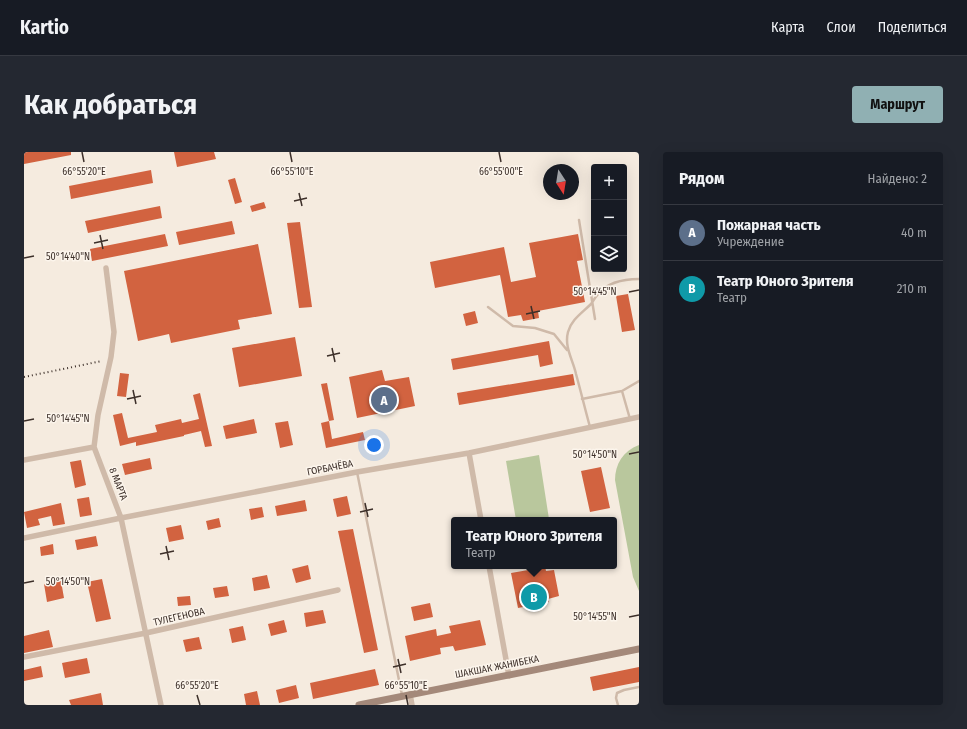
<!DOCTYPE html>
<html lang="ru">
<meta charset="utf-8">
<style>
:root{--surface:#171b24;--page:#242831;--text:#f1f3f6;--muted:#9ea1a6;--line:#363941;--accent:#90b0b3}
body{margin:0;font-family:"Fira Sans Condensed",sans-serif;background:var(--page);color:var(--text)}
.controls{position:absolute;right:12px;top:12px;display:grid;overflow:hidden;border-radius:4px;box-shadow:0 4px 16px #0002}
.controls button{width:36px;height:36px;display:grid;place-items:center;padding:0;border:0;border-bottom:1px solid var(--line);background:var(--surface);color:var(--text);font:20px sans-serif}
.compass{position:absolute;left:519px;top:12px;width:36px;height:36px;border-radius:50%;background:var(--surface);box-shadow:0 4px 16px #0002;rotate:168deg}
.you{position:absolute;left:350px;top:293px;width:14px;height:14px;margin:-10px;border:3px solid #fff;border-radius:50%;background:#1a73e8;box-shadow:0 0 0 6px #1a73e833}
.badge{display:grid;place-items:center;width:26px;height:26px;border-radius:50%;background:var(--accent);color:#fff;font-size:13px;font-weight:700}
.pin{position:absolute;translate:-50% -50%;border:2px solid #fff;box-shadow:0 1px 4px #0006}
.popup{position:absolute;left:427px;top:365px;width:166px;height:52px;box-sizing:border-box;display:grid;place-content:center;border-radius:4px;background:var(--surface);filter:drop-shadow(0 1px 3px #0005);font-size:13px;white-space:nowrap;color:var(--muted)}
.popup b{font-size:15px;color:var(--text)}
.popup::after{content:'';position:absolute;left:50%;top:100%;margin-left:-8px;border:8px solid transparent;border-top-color:var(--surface)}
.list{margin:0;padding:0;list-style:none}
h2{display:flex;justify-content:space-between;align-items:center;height:52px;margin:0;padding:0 16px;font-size:17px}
h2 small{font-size:13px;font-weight:400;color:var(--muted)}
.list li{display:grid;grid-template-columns:26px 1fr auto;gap:12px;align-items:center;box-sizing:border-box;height:56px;padding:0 16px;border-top:1px solid var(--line)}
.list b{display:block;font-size:15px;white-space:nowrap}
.list p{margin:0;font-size:13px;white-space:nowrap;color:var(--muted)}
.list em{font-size:13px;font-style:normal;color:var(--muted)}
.icon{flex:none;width:22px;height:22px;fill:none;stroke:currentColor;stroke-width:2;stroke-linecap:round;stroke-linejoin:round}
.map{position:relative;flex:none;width:615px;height:553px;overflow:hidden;border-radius:4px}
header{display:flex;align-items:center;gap:24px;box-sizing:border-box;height:56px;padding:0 20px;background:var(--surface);border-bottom:1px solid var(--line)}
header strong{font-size:19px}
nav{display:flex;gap:22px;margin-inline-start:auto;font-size:14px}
.intro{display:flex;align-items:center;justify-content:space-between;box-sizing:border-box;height:96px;padding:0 24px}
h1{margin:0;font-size:28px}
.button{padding:10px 18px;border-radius:4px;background:var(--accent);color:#111;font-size:14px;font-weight:700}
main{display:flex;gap:24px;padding:0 24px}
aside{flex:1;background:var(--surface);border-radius:4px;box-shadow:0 4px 16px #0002}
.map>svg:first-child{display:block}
</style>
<header>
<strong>Kartio</strong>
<nav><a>Карта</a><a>Слои</a><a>Поделиться</a></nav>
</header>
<div class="intro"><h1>Как добраться</h1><a class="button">Маршрут</a></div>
<main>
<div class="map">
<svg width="615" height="553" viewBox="0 0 615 553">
<rect width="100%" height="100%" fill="#f5ebdf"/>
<path fill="#b9c79d" d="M615 293V439L609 425 591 328C591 312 599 299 615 293Z
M515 303 525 367 492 368 482 309Z"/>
<path fill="#d26340" d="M0 0H47V3L0 12Z
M150 0H190L192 7 153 15Z
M127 18 129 31 47 47 45 34Z
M211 26 218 50 211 52 204 28Z
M240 50 242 56 228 60 226 54Z
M136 54 138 66 64 81 61 69Z
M208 69 211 82 155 93 152 80Z
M276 70 288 155 275 156 263 71Z
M141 82 144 94 68 109 66 97Z
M554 82 559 108 553 109 561 150 514 159 515 166 499 169 497 163 484 165 476 123 411 136 406 110 480 95 487 130 512 125 505 91Z
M234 92 248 162 214 168 216 177 147 191 145 182 114 189 100 119Z
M604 142 611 178 598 180 592 144Z
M451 159 454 171 442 174 439 162Z
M271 185 278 224 215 235 208 196Z
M525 189 529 212 516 215 514 203 429 218 427 207Z
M358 218 361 229 385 225 391 254 333 266 325 225Z
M96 221 105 222 102 245 93 244Z
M549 222 551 233 435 253 433 241Z
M303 231 310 268 305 269 297 232Z
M176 241 188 294 181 295 177 279 160 283V284L112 294V290L96 294 89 263 98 261 104 286 133 280 131 273 157 267 158 271 175 267 169 243Z
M230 267 233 281 202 287 199 274Z
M264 269 269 293 256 296 251 271Z
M305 269 308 287 339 280 341 288 302 296 297 271Z
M126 306 128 317 101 323 98 312Z
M57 308 62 333 51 336 46 310Z
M577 315 586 356 566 360 557 319Z
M323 344 327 362 313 365 309 347Z
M65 345 68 363 56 365 53 347Z
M281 348 283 359 253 364 251 354Z
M37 351 41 372 29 374 27 364 14 367 16 373 3 376 0 360Z
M238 355 240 365 227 368 225 357Z
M195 366 197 375 184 378 182 369Z
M157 373 160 387 145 390 142 376Z
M329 377 354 498 340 501 314 379Z
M72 384 74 394 53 398 51 388Z
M29 392 30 402 17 404 16 395Z
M284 413 287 427 272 431 268 417Z
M510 414H521L522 419 530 418 535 444 524 447 525 450 494 456 487 421 510 417Z
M243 423 246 436 230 439 228 426Z
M78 427 87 467 72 470 63 430Z
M37 429 40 446 23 450 20 432Z
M203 434 205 444 191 446 189 436Z
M166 444 167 453 154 454 153 445Z
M406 451 409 465 390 469 387 455Z
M299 458 302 471 282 475 280 461Z
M260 468 263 480 247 484 244 472Z
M456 468 462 493 431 499 429 494 416 496 417 502 386 509 381 484 412 477 413 484 427 481 425 474Z
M219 474 222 488 208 491 205 477Z
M25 478 29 495 0 501V484Z
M175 485 178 497 162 500 159 488Z
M63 506 66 521 41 526 38 511Z
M17 514 19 525 0 529V518Z
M615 515V530L569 539 566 525Z
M351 517 355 533 289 547 286 531Z
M272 533 275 546 255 551 252 538Z
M233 539 236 553H222L220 542Z
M77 541 79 553H47L45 548Z"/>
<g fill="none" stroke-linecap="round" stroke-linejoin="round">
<path stroke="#cfbaa9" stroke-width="2.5" d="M555 68 571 167
M464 155 489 174 511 176 530 182 543 198
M598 239 606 267
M558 247 598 239 615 229
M566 275C561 257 557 240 552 222 549 208 540 195 544 180 547 168 558 161 567 152 569 150 571 145 574 142 584 130 599 127 615 127
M333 320 378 543
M594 553 592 546 593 541 600 538 615 535"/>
<path stroke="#cfbaa9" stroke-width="5.5" d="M82 116 90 180 87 205 74 263 70 295 97 366 137 553
M445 301 457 368
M0 308 70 295
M0 386 97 366 333 320 445 301 615 265
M465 414 485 524
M0 505 122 481 314 438
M386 542 388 553"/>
<path stroke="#a4897a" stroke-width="7" d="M335 553 615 497"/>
<path stroke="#3c2f29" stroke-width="2" stroke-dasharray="1 3" stroke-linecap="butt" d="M0 225 78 209"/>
</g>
<path fill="none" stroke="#3c2f29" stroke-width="1.5" d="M58 0 60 10M266 0 268 10M475 0 477 10M275 41 278 54M270 49 283 46M76 83 79 97M70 91 84 88M0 106 10 104M605 140 615 138M507 154 510 167M502 162 516 159M308 196 311 210M303 204 316 201M109 238 112 252M103 247 117 244M0 269 10 267M605 302 615 300M341 351 344 365M336 360 349 357M142 394 145 408M136 402 150 399M0 431 10 429M605 465 615 463M374 507 377 521M369 515 382 512M173 543 176 553M382 543 384 553"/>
<g text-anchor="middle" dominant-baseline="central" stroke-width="3" stroke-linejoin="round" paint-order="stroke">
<g font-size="10" fill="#3c2f29" stroke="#fcf5ec">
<text transform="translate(306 316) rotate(-11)">ГОРБАЧЁВА</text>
<text transform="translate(94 332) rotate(69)">8 МАРТА</text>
<text transform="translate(155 465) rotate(-13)">ТУЛЕГЕНОВА</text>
<text transform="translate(473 515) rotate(-11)">ШАКШАК ЖАНИБЕКА</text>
</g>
</g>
<g font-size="10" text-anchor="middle" fill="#3c2f29" stroke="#fcf5ec" stroke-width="3" stroke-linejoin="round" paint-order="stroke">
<text x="60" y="23">66°55'20"E</text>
<text x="268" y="23">66°55'10"E</text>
<text x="477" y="23">66°55'00"E</text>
<text x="44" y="108">50°14'40"N</text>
<text x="571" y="143">50°14'45"N</text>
<text x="44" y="270">50°14'45"N</text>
<text x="571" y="306">50°14'50"N</text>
<text x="44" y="433">50°14'50"N</text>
<text x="571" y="468">50°14'55"N</text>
<text x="173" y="537">66°55'20"E</text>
<text x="382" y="537">66°55'10"E</text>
</g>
</svg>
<div class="controls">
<button>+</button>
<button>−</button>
<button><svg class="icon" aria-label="layers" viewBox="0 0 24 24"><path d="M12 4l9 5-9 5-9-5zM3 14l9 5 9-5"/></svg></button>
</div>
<svg class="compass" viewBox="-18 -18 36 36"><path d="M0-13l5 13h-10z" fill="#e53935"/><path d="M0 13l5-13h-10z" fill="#9ea1a6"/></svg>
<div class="you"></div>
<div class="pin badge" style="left:360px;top:248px;background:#5c6f8a">A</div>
<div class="pin badge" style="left:510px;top:445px;background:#0f9aa8">B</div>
<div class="popup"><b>Театр Юного Зрителя</b>Театр</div>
</div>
<aside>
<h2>Рядом<small>Найдено: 2</small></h2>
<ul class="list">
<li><span class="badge" style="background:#5c6f8a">A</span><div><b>Пожарная часть</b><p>Учреждение</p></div><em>40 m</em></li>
<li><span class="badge" style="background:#0f9aa8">B</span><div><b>Театр Юного Зрителя</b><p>Театр</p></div><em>210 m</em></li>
</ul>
</aside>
</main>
